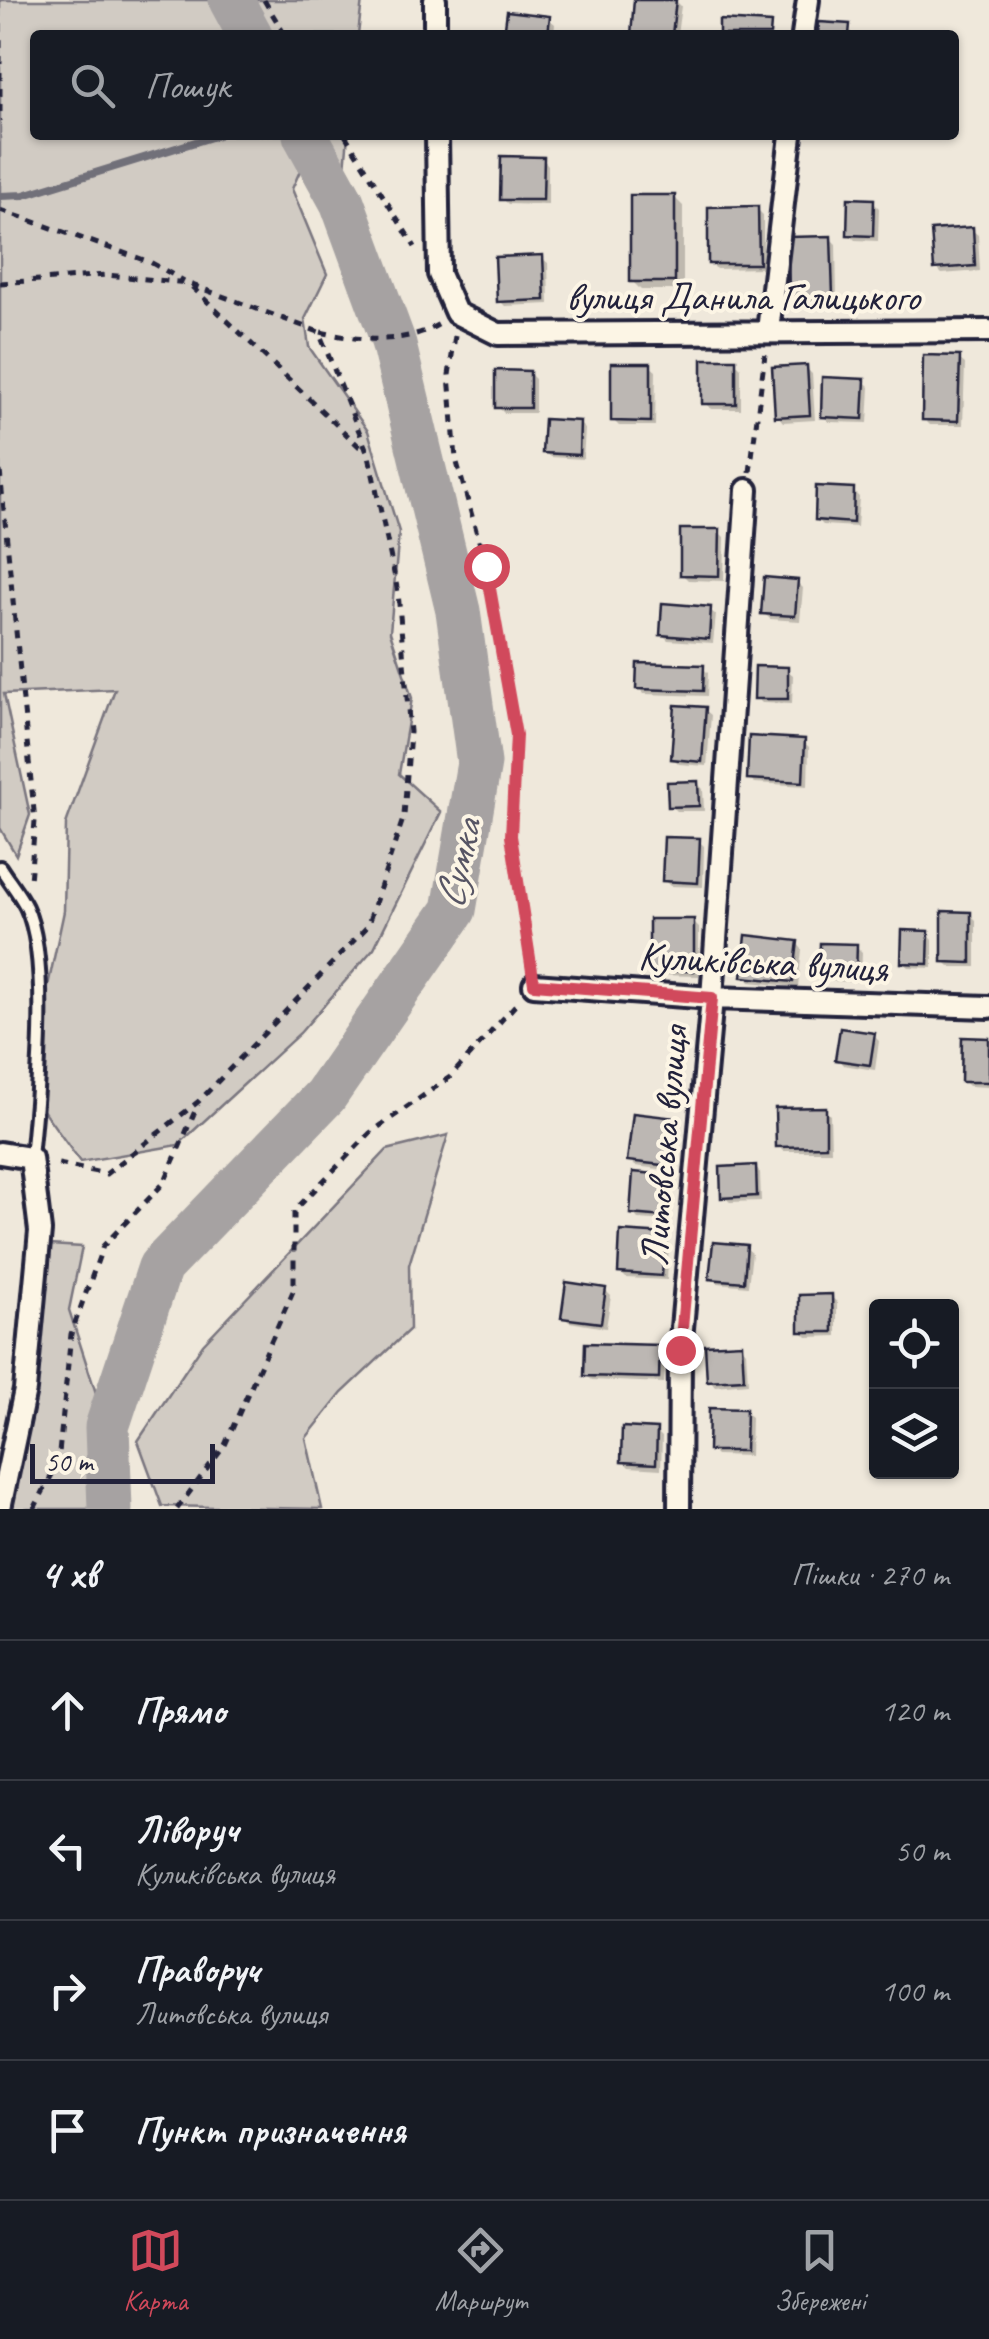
<!DOCTYPE html>
<html lang="uk">
<meta charset="utf-8">
<style>
:root{--surface:#171b24;--page:#242831;--text:#f1f3f6;--muted:#9ea1a6;--line:#363941;--accent:#d1495b}
body{margin:0;font-family:Caveat,sans-serif;background:var(--page);color:var(--text)}
.controls{position:absolute;right:30px;bottom:30px;display:grid;overflow:hidden;border-radius:10px;box-shadow:0 2px 8px #0004}
.controls button{width:90px;height:90px;display:grid;place-items:center;padding:0;border:0;border-bottom:2px solid var(--line);background:var(--surface);color:var(--text);font:50px sans-serif}
.scale{position:absolute;left:30px;bottom:25px;width:185px;box-sizing:border-box;padding-left:10px;border:5px solid #22223b;border-top:0;font-size:28px;line-height:35px;white-space:nowrap;color:#22223b;-webkit-text-stroke:8px #fcf5e5;paint-order:stroke}
.stop{position:absolute;width:30px;height:30px;margin:-22px;border:8px solid #d1495b;border-radius:50%;background:#fff}
.stop.end{background:#d1495b;border-color:#fff;box-shadow:0 2px 10px #0008}
.list{margin:0;padding:0;list-style:none}
h2{display:flex;justify-content:space-between;align-items:center;height:130px;margin:0;padding:0 40px;font-size:42px}
h2 small{font-size:32px;font-weight:400;color:var(--muted)}
.list li{display:grid;grid-template-columns:65px 1fr auto;gap:30px;align-items:center;box-sizing:border-box;height:140px;padding:0 40px;border-top:2px solid var(--line)}
.list b{display:block;font-size:38px;white-space:nowrap}
.list p{margin:0;font-size:32px;white-space:nowrap;color:var(--muted)}
.list em{font-size:32px;font-style:normal;color:var(--muted)}
.icon{flex:none;width:55px;height:55px;fill:none;stroke:currentColor;stroke-width:2;stroke-linecap:round;stroke-linejoin:round}
.map{position:relative;flex:none;width:989px;height:1509px;overflow:hidden}
.search{position:absolute;background:var(--surface);box-shadow:0 2px 8px #0004;left:30px;right:30px;top:30px;height:110px;display:flex;align-items:center;gap:25px;box-sizing:border-box;padding:0 35px;border-radius:10px;color:var(--muted);font-size:38px}
.sheet{height:690px;background:var(--surface)}
nav{display:flex;justify-content:space-around;align-items:center;box-sizing:border-box;height:140px;border-top:2px solid var(--line);background:var(--surface);font-size:28px;color:var(--muted)}
nav a{display:grid;justify-items:center;gap:5px}
nav .on{color:var(--accent)}
.map>svg:first-child{display:block}
</style>
<div class="map">
<svg width="989" height="1509" viewBox="0 0 989 1509">
<rect width="100%" height="100%" fill="#efe8db"/>
<filter id="ink" filterUnits="userSpaceOnUse"><feTurbulence type="fractalNoise" baseFrequency=".01" numOctaves="2"/><feDisplacementMap in="SourceGraphic" scale="20" xChannelSelector="R" yChannelSelector="G"/><feConvolveMatrix kernelMatrix="1 2 1 2 8 2 1 2 1" color-interpolation-filters="sRGB"/></filter>
<g filter="url(#ink)">
<path fill="#d1cbc3" stroke="#7a767f" stroke-width="2.5" d="M0 0H214L233 35H35V135H287L303 164 292 189 327 274 305 319 309 347 368 431 399 532 390 632 412 698 399 774 441 812 374 948 300 1033 178 1145 80 1162 35 1099 45 1000 64 911 66 824 115 689 4 694 30 815 16 855 0 828Z
M231 0H362L358 35H250Z
M305 135H348L342 202Z
M448 1135 409 1265 410 1329 342 1393 306 1438 322 1509 162 1506 138 1441 203 1344 387 1150Z
M49 1245 82 1247 69 1310 107 1427 110 1509H0L33 1407Z"/>
<path fill="#0003" d="M637 0H675L681 6 677 35H633Z
M549 19 555 24 554 35H507Z
M879 32 916 35H879Z
M543 159 548 165V205L508 204 503 199Z
M674 197 683 206V290H641L632 281Z
M873 202 879 208 878 241 855 240 849 234Z
M757 209 763 215V268L716 269 711 263Z
M972 230 978 235 980 271 942 274 936 268Z
M830 238 836 244 837 300 797 301 792 296Z
M542 258 548 263 549 304 505 306 500 301Z
M959 359 965 364 963 425H930L924 419Z
M735 362 741 368V409H711L705 403Z
M650 366 656 371 655 426H619L613 420Z
M806 368 812 374 815 420 783 422 778 416Z
M529 373 535 379V413H504L498 407Z
M864 381 870 387 868 423 829 422 824 416Z
M579 423 585 429 583 459 550 457 544 452Z
M853 491 859 497 857 527 823 525 817 519Z
M719 532 725 538 724 581 688 580 682 574Z
M797 582 803 588 800 621 770 619 764 613Z
M710 610 716 615 713 643 668 640 662 634Z
M703 668 708 673 707 696 644 694 639 688Z
M787 670 793 675 792 704 762 703 757 698Z
M705 710 711 715 707 766 679 764 673 758Z
M804 742 809 747 808 786 755 783 749 778Z
M697 783 703 789 704 811H676L671 806Z
M698 840 704 846 703 887 670 886 664 880Z
M970 914 976 920V967H950L944 961Z
M693 922 699 928V976L657 975 651 970Z
M928 933 933 939V968L909 967 903 962Z
M797 943 802 949 798 987 750 982 745 976Z
M856 946 862 952 861 982 827 981 822 976Z
M874 1036 879 1041 875 1070 843 1065 838 1059Z
M989 1040V1087L969 1086 964 1081Z
M825 1110 830 1115 831 1151H784L778 1146Z
M675 1121 681 1126 676 1171 635 1166 630 1160Z
M755 1167 760 1173 761 1201 730 1202 724 1197Z
M666 1177 672 1183 669 1221 638 1219 633 1213Z
M664 1236 669 1242 667 1280 626 1278 620 1272Z
M746 1248 752 1253 748 1286 718 1283 712 1278Z
M605 1290 611 1296 606 1328 569 1322 564 1317Z
M831 1297 837 1302V1336L807 1337 801 1331Z
M741 1345 746 1351 748 1383 715 1386 710 1380Z
M659 1348 665 1353 664 1383 592 1380 586 1375Z
M745 1412 751 1417 750 1456 716 1455 711 1450Z
M656 1431 662 1437 661 1469 629 1467 623 1461Z"/>
<g fill="none" stroke-linecap="round" stroke-linejoin="round">
<path stroke="#716f79" stroke-width="8" d="M0 196 24 195 218 135"/>
<path stroke="#a6a2a2" stroke-width="45" d="M231 0 250 35
M110 1509 107 1427 160 1267 325 1096 454 910 479 763 458 611 393 341 342 202 305 135"/>
</g>
<path fill="#bcb7b3" stroke="#22223b" stroke-width="2.5" d="M634 0H676L672 35H631Z
M507 11 550 16 548 35H504Z
M719 20 771 23 770 35H719Z
M819 22 850 24 849 35H818Z
M501 156 544 157 543 200H500Z
M630 195H675V282H630Z
M848 198 874 199 873 236 847 235Z
M758 206 759 264H708V207Z
M973 227 975 266 934 269 931 230Z
M831 236 833 296 789 297 788 237Z
M543 255 545 300 497 302 495 257Z
M923 355 960 356 958 421 922 420Z
M702 359H736V404H702Z
M611 363H651V422L611 421Z
M807 365 810 415 775 417 772 367Z
M495 370 530 371V408H495Z
M822 377 865 379 863 419 821 417Z
M544 419 580 421 579 455 542 453Z
M816 486 854 488 853 523 815 520Z
M680 529H720L719 576 680 575Z
M764 577 798 580 795 616 761 614Z
M662 603 711 607 709 639 660 635Z
M637 663 704 665 703 691 636 689Z
M755 666 788 667V699H754Z
M675 705 706 707 702 762 671 759Z
M749 736 805 739 803 782 747 779Z
M698 781 699 806 668 807 667 782Z
M664 837 700 838 698 883 662 881Z
M942 911 971 912V963L942 962Z
M649 919H694V971H649Z
M902 930 929 931 928 964 901 963Z
M746 935 798 941 793 982 742 977Z
M820 943 857 944 856 977H819Z
M840 1028 875 1033 870 1065 835 1060Z
M962 1037 989 1038V1082H961Z
M826 1107V1146L776 1147 775 1108Z
M633 1113 676 1118 671 1166 627 1161Z
M756 1165 757 1196 721 1198 720 1167Z
M633 1172 667 1175 664 1217 630 1214Z
M620 1231 665 1234 662 1276 618 1273Z
M713 1242 747 1245 744 1282 709 1279Z
M566 1282 606 1288 601 1323 561 1318Z
M832 1294 833 1332H799V1295Z
M585 1343 660 1345 659 1378 584 1376Z
M742 1343 744 1379 707 1381 705 1345Z
M709 1408 746 1409 745 1451H708Z
M622 1427 657 1429 656 1464 621 1462Z"/>
<g fill="none" stroke-linecap="round" stroke-linejoin="round">
<defs>
<path id="service" d="M0 867C8 880 19 893 26 907 51 959 37 1098 31 1157"/>
<path id="minor" d="M435 0V35
M803 35 808 0
M437 135 439 274 456 313 498 334 989 331
M768 331 791 135
M534 985 712 998 989 1007
M0 1153 31 1158 40 1231 25 1390 0 1508
M679 1509 680 1350 712 998 747 490"/>
</defs>
<use href="#service" stroke="#22223b" stroke-width="18"/>
<use href="#minor" stroke="#22223b" stroke-width="28"/>
<path stroke="#22223b" stroke-width="5" stroke-dasharray="8 8" stroke-linecap="butt" d="M264 0 285 35
M0 24V121
M345 135 415 247
M0 210 150 262 184 281
M0 283 106 275 187 283 319 332 369 456 398 592 410 732 404 816 367 927 199 1101 106 1174 54 1163
M192 287 365 452
M321 332C360 341 405 345 441 323
M455 336 449 375 456 459 486 566 516 735 511 836 532 966
M0 471 35 821 30 881
M750 472 765 354
M34 1509 58 1463 71 1334 103 1246 164 1183 198 1104
M177 1509 225 1445 294 1289V1211L370 1133 450 1077 519 1001"/>
<use href="#service" stroke="#fcf5e5" stroke-width="10"/>
<use href="#minor" stroke="#fcf5e5" stroke-width="20"/>
</g>
</g>
<g fill="none" stroke-linecap="round" stroke-linejoin="round" filter="url(#ink)">
<path stroke="#d1495b" stroke-width="12" d="M486 566 516 735 511 836 534 984 712 998 680 1350"/>
</g>
<g text-anchor="middle" dominant-baseline="central" stroke-width="8" stroke-linejoin="round" paint-order="stroke">
<g font-size="40" fill="#22223b" stroke="#fcf5e5">
<text x="743" y="297">вулиця Данила Галицького</text>
<text transform="translate(763 962) rotate(3)">Куликівська вулиця</text>
<text transform="translate(664 1146) rotate(-85)">Литовська вулиця</text>
</g>
<g font-size="42" font-style="italic" fill="#575564" stroke="#fcf5e5">
<text transform="translate(458 864) rotate(-77)">Сумка</text>
</g>
</g>
</svg>
<div class="controls">
<button><svg class="icon" aria-label="locate" viewBox="0 0 24 24"><circle cx="12" cy="12" r="6"/><path d="M12 2v4M12 18v4M2 12h4M18 12h4"/></svg></button>
<button><svg class="icon" aria-label="layers" viewBox="0 0 24 24"><path d="M12 4l9 5-9 5-9-5zM3 14l9 5 9-5"/></svg></button>
</div>
<div class="scale">50 m</div>
<div class="stop" style="left:486px;top:566px"></div>
<div class="stop end" style="left:680px;top:1350px"></div>
<div class="search"><svg class="icon" aria-label="search" viewBox="0 0 24 24"><circle cx="10" cy="10" r="6"/><path d="M15 15l6 6"/></svg>Пошук</div>
</div>
<section class="sheet">
<h2>4 хв<small>Пішки · 270 m</small></h2>
<ul class="list">
<li><svg class="icon" aria-label="ahead" viewBox="0 0 24 24"><path d="M12 20V5M6 11l6-6 6 6"/></svg><div><b>Прямо</b></div><em>120 m</em></li>
<li><svg class="icon" aria-label="left" viewBox="0 0 24 24"><path d="M17 20v-9H6M10 6l-5 5 5 5"/></svg><div><b>Ліворуч</b><p>Куликівська вулиця</p></div><em>50 m</em></li>
<li><svg class="icon" aria-label="right" viewBox="0 0 24 24"><path d="M7 20v-9h11M14 6l5 5-5 5"/></svg><div><b>Праворуч</b><p>Литовська вулиця</p></div><em>100 m</em></li>
<li><svg class="icon" aria-label="arrive" viewBox="0 0 24 24"><path d="M6 21V4h12l-3 4 3 4H6"/></svg><div><b>Пункт призначення</b></div></li>
</ul>
</section>
<nav>
<a class="on"><svg class="icon" aria-label="map" viewBox="0 0 24 24"><path d="M3 6l6-2 6 2 6-2v14l-6 2-6-2-6 2zM9 4v14M15 6v14"/></svg>Карта</a>
<a><svg class="icon" aria-label="directions" viewBox="0 0 24 24"><path d="M12 3l9 9-9 9-9-9zM9 14v-3h6M13 9l2 2-2 2"/></svg>Маршрут</a>
<a><svg class="icon" aria-label="saved" viewBox="0 0 24 24"><path d="M7 4h10v16l-5-4-5 4z"/></svg>Збережені</a>
</nav>
